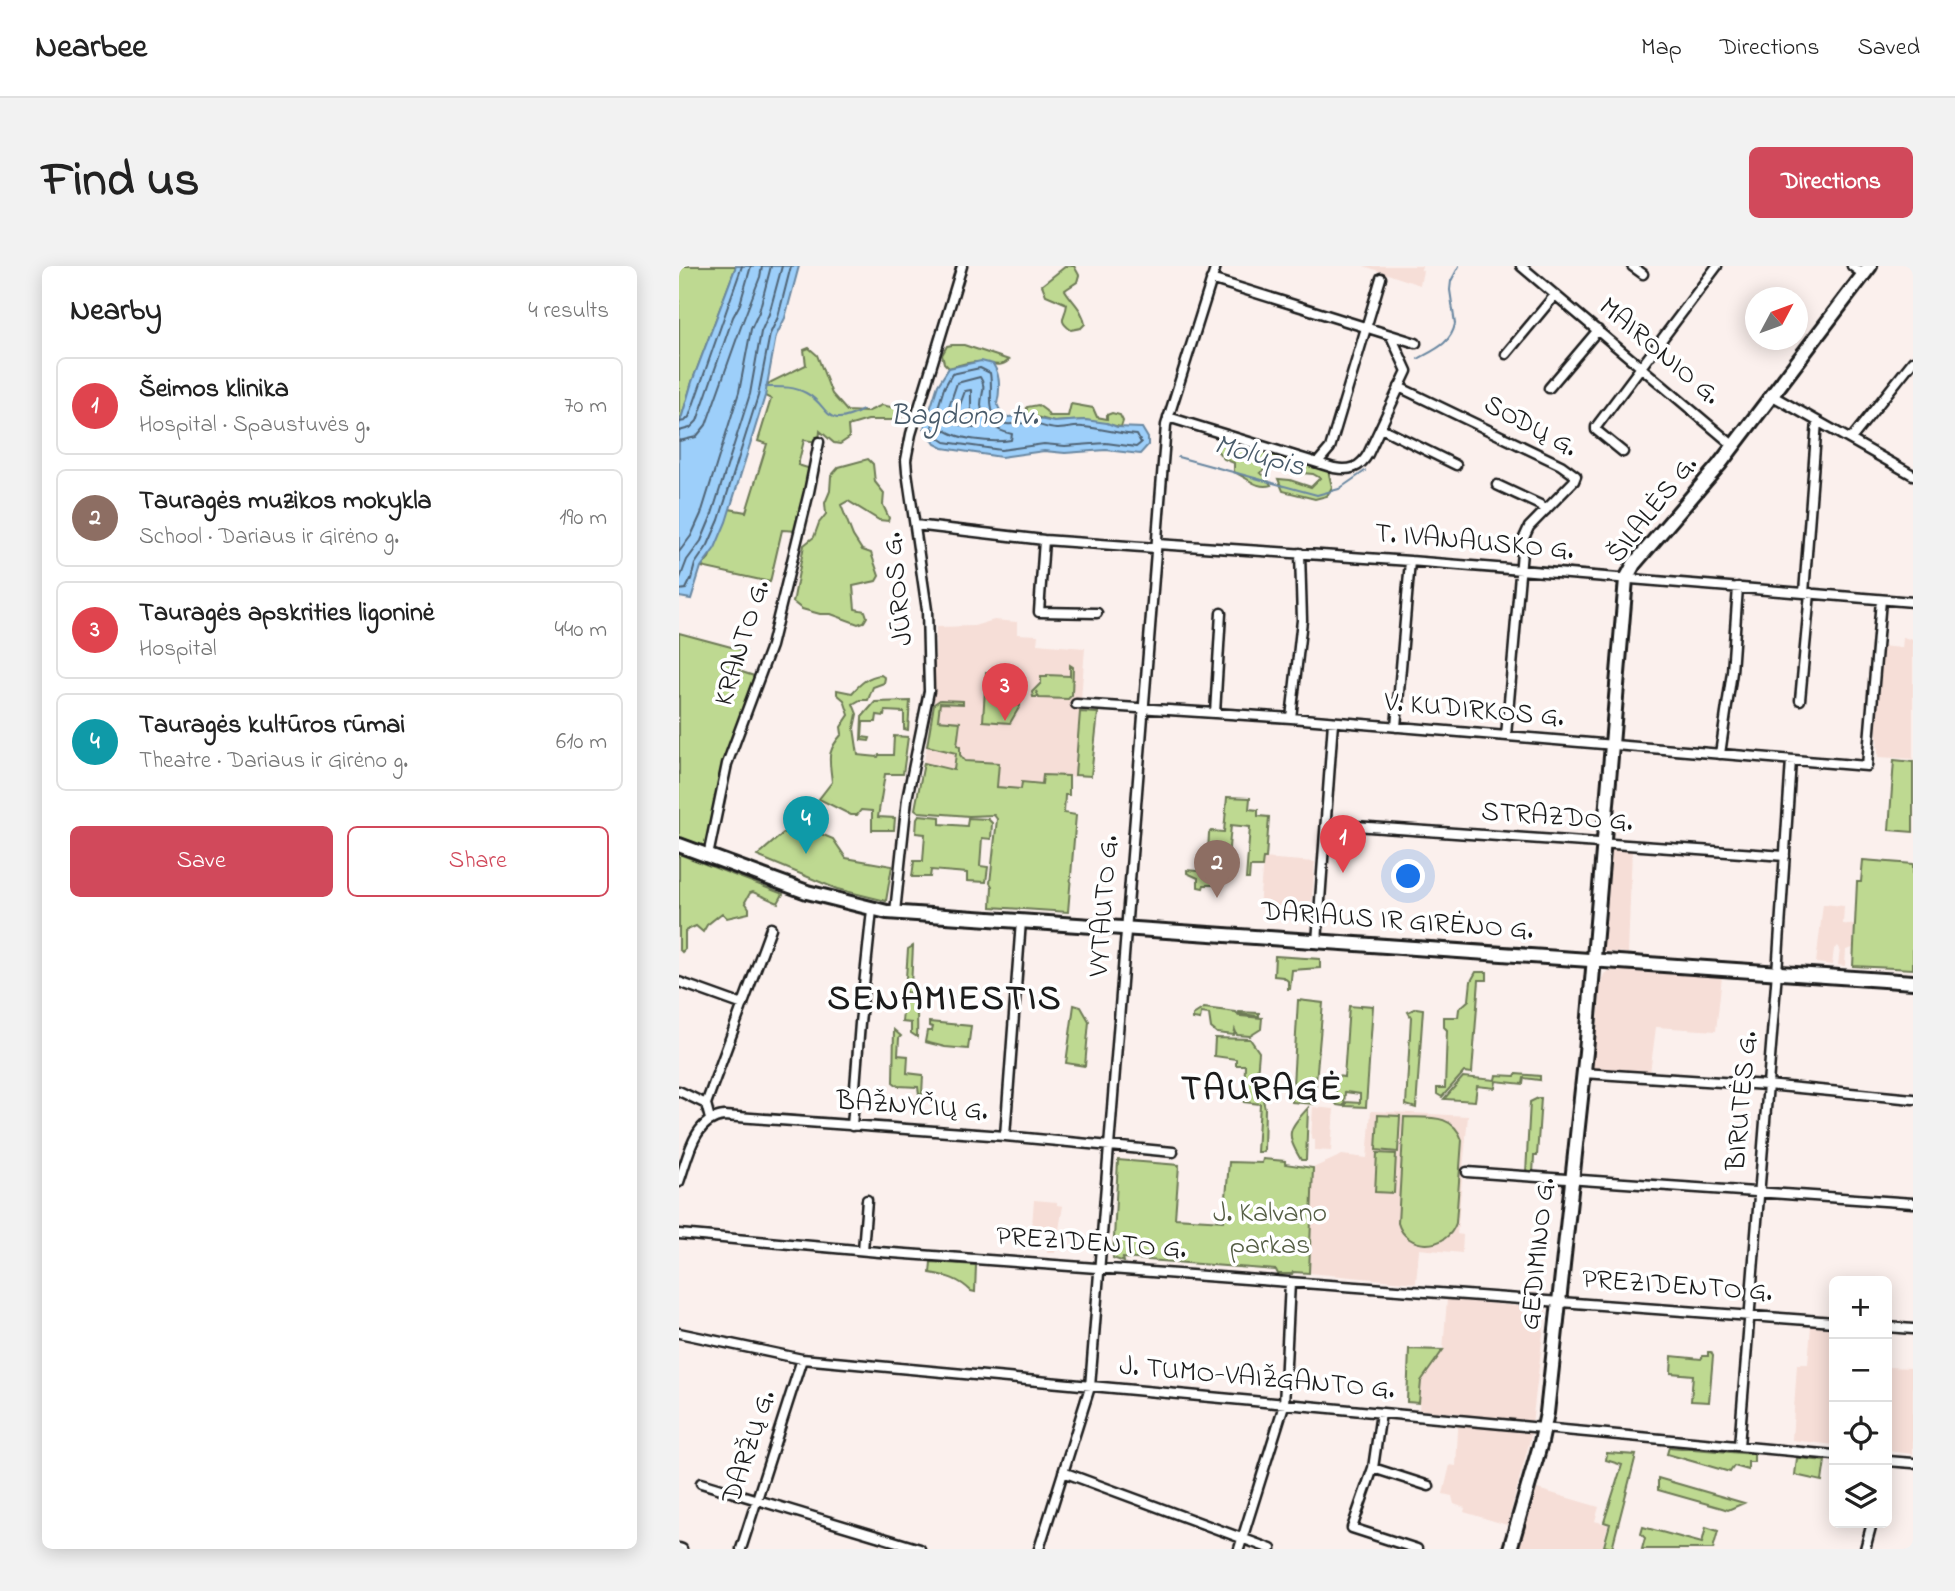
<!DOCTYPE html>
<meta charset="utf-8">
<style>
:root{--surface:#fff;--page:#f2f2f2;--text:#222;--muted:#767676;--line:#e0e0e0;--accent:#d1495b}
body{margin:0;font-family:"Indie Flower",sans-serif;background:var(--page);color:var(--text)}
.controls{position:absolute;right:21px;bottom:21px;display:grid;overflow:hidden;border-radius:10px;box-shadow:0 4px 18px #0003}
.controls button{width:63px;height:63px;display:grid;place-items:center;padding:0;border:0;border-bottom:2px solid var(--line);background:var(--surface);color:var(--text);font:35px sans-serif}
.compass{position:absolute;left:1066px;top:21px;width:63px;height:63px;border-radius:50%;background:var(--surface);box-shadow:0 4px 18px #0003;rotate:49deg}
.you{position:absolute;left:730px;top:611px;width:24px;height:24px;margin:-18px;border:5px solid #fff;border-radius:50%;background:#1a73e8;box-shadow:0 0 0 10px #1a73e833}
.badge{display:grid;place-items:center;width:46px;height:46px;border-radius:50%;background:var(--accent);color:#fff;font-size:23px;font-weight:700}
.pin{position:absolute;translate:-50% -58px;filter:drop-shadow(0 2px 4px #0008)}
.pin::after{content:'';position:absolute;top:37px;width:24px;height:21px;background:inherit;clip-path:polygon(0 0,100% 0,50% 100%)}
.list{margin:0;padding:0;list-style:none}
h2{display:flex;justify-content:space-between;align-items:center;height:91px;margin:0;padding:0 28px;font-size:30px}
h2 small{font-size:23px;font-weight:400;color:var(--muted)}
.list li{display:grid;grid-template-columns:46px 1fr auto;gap:21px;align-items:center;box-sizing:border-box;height:98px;margin:0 14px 14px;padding:0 14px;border:2px solid var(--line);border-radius:10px}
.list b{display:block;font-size:26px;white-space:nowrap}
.list p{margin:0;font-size:23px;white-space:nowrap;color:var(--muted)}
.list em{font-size:23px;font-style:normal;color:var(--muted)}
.actions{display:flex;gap:14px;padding:21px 28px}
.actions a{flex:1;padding:16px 0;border:2px solid var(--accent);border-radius:10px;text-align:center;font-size:24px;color:var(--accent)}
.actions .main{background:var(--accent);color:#fff}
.icon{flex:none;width:38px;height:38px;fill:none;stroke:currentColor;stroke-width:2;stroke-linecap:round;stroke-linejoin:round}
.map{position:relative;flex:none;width:1234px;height:1283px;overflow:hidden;border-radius:10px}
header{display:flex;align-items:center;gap:42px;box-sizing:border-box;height:98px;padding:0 35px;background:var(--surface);border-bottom:2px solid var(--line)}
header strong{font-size:33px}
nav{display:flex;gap:38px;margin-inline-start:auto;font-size:24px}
.intro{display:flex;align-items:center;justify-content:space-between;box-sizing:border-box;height:168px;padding:0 42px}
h1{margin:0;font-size:49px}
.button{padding:18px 32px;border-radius:10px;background:var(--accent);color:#fff;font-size:24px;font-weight:700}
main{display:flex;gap:42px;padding:0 42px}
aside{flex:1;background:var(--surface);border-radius:10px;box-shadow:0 4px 18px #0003}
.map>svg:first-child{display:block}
</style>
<header>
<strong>Nearbee</strong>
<nav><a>Map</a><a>Directions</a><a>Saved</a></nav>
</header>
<div class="intro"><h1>Find us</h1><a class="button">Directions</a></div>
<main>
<aside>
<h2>Nearby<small>4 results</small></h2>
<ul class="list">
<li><span class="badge" style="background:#e0444e">1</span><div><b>Šeimos klinika</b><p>Hospital · Spaustuvės g.</p></div><em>70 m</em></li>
<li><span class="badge" style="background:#8d6e63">2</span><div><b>Tauragės muzikos mokykla</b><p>School · Dariaus ir Girėno g.</p></div><em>190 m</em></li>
<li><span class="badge" style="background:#e0444e">3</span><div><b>Tauragės apskrities ligoninė</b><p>Hospital</p></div><em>440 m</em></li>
<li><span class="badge" style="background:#0f9aa8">4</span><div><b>Tauragės kultūros rūmai</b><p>Theatre · Dariaus ir Girėno g.</p></div><em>610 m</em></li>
</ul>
<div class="actions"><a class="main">Save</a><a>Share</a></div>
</aside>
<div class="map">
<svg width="1234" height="1283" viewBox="0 0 1234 1283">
<rect width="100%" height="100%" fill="#fbf0ed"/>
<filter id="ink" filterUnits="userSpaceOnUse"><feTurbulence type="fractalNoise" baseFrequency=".0143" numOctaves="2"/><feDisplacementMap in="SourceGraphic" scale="14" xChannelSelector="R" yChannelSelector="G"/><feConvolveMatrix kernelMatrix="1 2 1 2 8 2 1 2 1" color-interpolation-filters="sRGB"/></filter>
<g filter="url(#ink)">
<path fill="#f6ded7" d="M685 0H743L742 4 744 5 741 19Z
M315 354 338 356V368L359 369 358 378 406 382 396 511 365 509 364 518 344 516 343 523 297 520 244 501 255 438 257 361 295 360Z
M1224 372 1234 373V493L1199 491 1196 434 1201 380 1223 382Z
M928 581 953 583 949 687 921 685Z
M584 592 636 596 632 645 580 642Z
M1144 638 1165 640 1164 658 1175 659 1174 682 1167 684 1166 700 1159 699 1161 683 1159 680 1155 683 1153 699 1137 697Z
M932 704 1043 711 1037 765 977 761 971 807 912 802 920 747 921 720 925 708Z
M634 841 655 843 652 885 636 884V874L632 873Z
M692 845 789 850 778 968 784 969 783 987 740 983 737 1017 630 1007 634 902 663 889 688 892Z
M355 934 378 936V939L384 940 376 987H368V978L364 977 363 973 352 972Z
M768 1033 867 1043 851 1174 828 1259 785 1246 786 1242 775 1238 773 1230 764 1228 771 1199 777 1200 780 1147 740 1144 742 1115 764 1084Z
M1132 1060 1155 1063V1179L1113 1174 1118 1098H1129Z
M1208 1101 1234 1102V1188L1208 1185Z
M855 1222 920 1241 916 1255 929 1259 923 1283H838Z"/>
<path fill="#bed991" stroke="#6d7a56" stroke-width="2" d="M0 0H57L13 116 0 160Z
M387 0H395L400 9 398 16 386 24C394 37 403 42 406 58L402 62 392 64C377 53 387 52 388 38L367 29 363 19Z
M273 79H285L330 94C320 104 310 95 298 96 288 96 279 99 270 102L265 97 263 89 268 80Z
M130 82 138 89 153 128 168 145 188 146 203 139 225 144 221 154H189L169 160 170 172 161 178 155 177 141 165 140 176 125 174 119 199 135 204 120 265 103 264 91 316 22 301 30 292 50 243 67 246 88 178 79 175 92 133 86 130 87 121 92 116 127 99 125 84Z
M392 138 414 142 418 151 428 153V149L433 147 441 149 444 155 442 161 406 154 375 156 347 148 348 141 359 139 367 145 370 150H389Z
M541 170 649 204 653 221 648 230 636 233 604 225 599 213 611 214 632 221 641 212 634 208 623 207 613 201 591 200 581 207 586 210 592 219C578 224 568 211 555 206V197L545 193 536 182 540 178Z
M189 193 194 198 196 216 205 227 204 239 210 252 209 255 200 254 169 235 162 239 174 270 183 284 192 287 200 310 197 315 174 320 176 343 186 345 188 351 185 356 179 358 152 348H141L123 343 114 336 115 332 125 279 135 271 140 257 147 248 146 237 151 225 152 210 160 201Z
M0 367 67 385 60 405 75 410 43 504 28 576 24 580 0 571Z
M391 399 394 401 393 429 389 433 360 432 357 425 359 431H354L353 426 362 417V411H368V409L391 410Z
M307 406 343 408 341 440 331 457 304 455Z
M202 409 206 412 205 417 194 421 189 434H181L174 438 178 448 175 462 179 489 199 491 200 489H214L215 470 229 471 224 508H206L199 551 216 552 215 564H193V545L182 544 178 549H172L140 533 153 516C151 494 146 487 163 468L162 461 170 449 165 434 158 428V424L173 427C181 418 189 410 202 409Z
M261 434 284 435V438L261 437 259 454 281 456 278 480 281 481V489L286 495 320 497 318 521 342 523 343 516 363 518 364 509 390 510V529H386L385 547 397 549 389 646 312 641 313 620 311 617 318 553 315 549 290 550 240 546 236 543 245 497 275 504 277 487 248 480 255 438Z
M231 435 229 464 225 463V446L206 445 205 450 198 449 197 456H184L183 471 191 472 190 475 182 474 183 451 196 436Z
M401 446 419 447 412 510 396 509Z
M1215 494 1234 496V566L1210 564Z
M548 531 571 532 570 543 579 544V550L590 551 587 592H584L583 601H571L570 613H567L571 561 552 559 548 604 536 603 535 619H525L524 622 519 621V612L508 607V604L528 606 530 567 532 565 545 566Z
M240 549 261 551V558L288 560 289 552 309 553 313 557 312 573 303 572 301 600 309 601 307 616 288 615V607L252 604 251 611H233L235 595H244L246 568 237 567 238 552Z
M116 557 154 573 167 592 213 600 207 635 158 623 78 590Z
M0 588 104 628 99 637 74 626 71 627 66 636 70 642V647L48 652 43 647 28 659 24 666 17 660 6 665V683L3 686 0 683Z
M1184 594 1234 598V703L1174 700 1178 616H1182Z
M234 680 232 721 238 722C237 739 239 754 238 771L232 767V757L223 756 225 733H233L234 727 226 726 229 683Z
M596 690 641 693V702L613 704 611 723H609V715L604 711 595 710Z
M797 706H808V714H800L793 807 785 806 763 831 758 828V822H766L768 764 765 761V751H779L780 743 790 734 792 715Z
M619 734 644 737 635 838 613 836Z
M395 739 402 741 410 755 406 800 387 797Z
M682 739 694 740 687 841 667 840V836L681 837V828L666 826 665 840 658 839 656 836 658 810 665 811 670 740 682 741Z
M525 742 557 746 559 749 560 746 580 747V750L561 748 560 750 583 752 582 763 571 770 558 769 556 764 555 769 538 767 532 762 530 748 522 747 521 754 514 753V749Z
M737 742 744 743 737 842 727 839 732 751 729 746Z
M250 756 292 760 289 783 266 781 246 776 248 765H253L254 761 250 760Z
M215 764 222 770 220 772 219 789 229 790 228 807 244 809 243 829 240 828 239 821 219 820 214 816Z
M536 772 571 773 580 786 578 810 586 842 585 884 583 886H578L581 838 565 836 566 799H557V793L535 790Z
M837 808 861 810V814L845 812 844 818 817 815 816 822 798 820 796 835 765 833 784 811 816 814 817 809 836 810Z
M859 832H862L858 890H855L854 908 847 907 851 836Z
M629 842 627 894H622C606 867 609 864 629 842Z
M699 849 721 850 719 886 697 884Z
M725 851C749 852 774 847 783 874L777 957C768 985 727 985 719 957Z
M698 887 717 888 715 927 696 926Z
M584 893 606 895V898L634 902 630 1007 614 1006 613 1008H599L597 1004 444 992 445 996 434 992 439 894 500 899 496 952 545 955 550 896 583 897Z
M252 996 297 999 296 1026 292 1025C280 1013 268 1010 251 1007Z
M730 1083 764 1084 742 1115 740 1137 728 1136Z
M1029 1086H1032L1034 1090 1030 1136 1012 1135 1014 1109 992 1107 993 1090 1022 1093 1024 1090H1029Z
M990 1181 1075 1188V1196H1069V1204L1055 1200 1051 1206 988 1188Z
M928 1187 957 1189 933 1282 925 1280 931 1258 925 1256 943 1199 927 1194Z
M1118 1192 1146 1195 1143 1215 1116 1209Z
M979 1212 1065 1237 1049 1244 1043 1242 979 1224Z
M964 1261 1023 1277 1027 1261 1039 1265 1034 1283H963L966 1272 962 1268Z"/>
<path fill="#9dcffa" stroke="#6987a1" stroke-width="2" d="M57 0H120L106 52 97 70 86 130 47 256 36 282 22 301 12 333 0 331V160L13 116Z
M302 95 314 98C322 110 321 125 318 138L323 149 329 151 344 150 375 156 406 154 428 157 438 161 463 162 469 172V179L461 188 427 184 386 187 365 185 322 191 264 182 256 178 245 162 259 119 270 102Z"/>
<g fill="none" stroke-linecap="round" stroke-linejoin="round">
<path stroke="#506475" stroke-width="2" d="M301 102 311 107C314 122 308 143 318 154 327 162 339 156 350 157 359 158 367 162 377 163 386 163 395 160 404 161 423 162 439 168 458 169L462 177 457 181 427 177 386 180 365 178 322 184 266 176 260 172 253 161 265 122 273 108Z
M301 111C308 121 302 128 302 139 303 156 318 165 333 168L332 174C315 177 274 174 263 161L278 117Z
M292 124V143L298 158 295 162 277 158 275 155 286 125Z
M0 156 6 155 10 151 63 0
M0 165 11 162 18 155 54 51 61 38 72 0
M0 175 17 171 27 159 64 55 81 11 83 0
M0 286 12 270 22 248 60 126 72 63 80 46 92 0
M0 315 8 294 22 275 32 251 71 128 82 66 90 48 103 0
M0 324 7 323 12 313 16 298 29 279 40 254 79 130 91 68 99 51 112 0"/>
<path stroke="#6987a1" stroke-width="2" d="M739 93C755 84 772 78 776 58L771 24 772 15 780 0
M87 121C101 121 114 120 127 127 152 140 144 165 184 144
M499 191 638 229 660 223 686 205"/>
<defs>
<path id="minor" d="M842 0 1055 180
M953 0 964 8
M1173 0 1184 8
M532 13 737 77
M827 88 876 29
M720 121 882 199 897 210 895 215 850 261 844 274 827 470
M870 122 919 64
M1092 129 1234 209
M489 151 655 202C671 205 681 202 689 188L728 105 712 70
M702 162 777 199
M1172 173 1234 95
M944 186 917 164V161L1038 0
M639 196 651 182 702 12
M818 219 861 239 867 244
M236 259 365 274 477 282
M365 274 360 346 418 347
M478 278 731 295 1234 336
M1125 327 1138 155
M1121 434 1131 327
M397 438 612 452 1188 500 1202 334
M536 447 542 347
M612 452 623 354 621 287
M717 461 731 295
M1041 488 1053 406 1059 321
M647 558 1106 590
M29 590 48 498 92 380 130 226 140 176
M216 646 228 533 250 425 248 344 228 206 227 194 232 168 283 0
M638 676 654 456
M0 716 64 739
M904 807 1088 819 1234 833
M0 825 27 838
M31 853 27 838 31 827 92 662
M173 860 181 757 193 644
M326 870 342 655
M788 906 1234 937
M0 916C9 892 14 853 45 850L326 870 494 886
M0 968 200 986 1155 1056
M184 984 188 934
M1208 1061 1234 1063
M0 1067 123 1093 1155 1189
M702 1147 694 1202 673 1262 738 1283
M1060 1180 1099 693 1112 494
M1208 1195 1234 1197
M694 1202 750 1220
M384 1206 592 1283
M22 1217 241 1283
M0 1282 3 1283
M62 1283 123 1093
M360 1283 411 1121 487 159 537 0
M560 1283 605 1139 611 1016
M1186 1283 1193 1257"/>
<path id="primary" d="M831 1283 862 1176 868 1147 907 786 947 313 955 298 1040 199 1191 0"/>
<path id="trunk" d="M0 579 128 626 208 646 1234 716"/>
</defs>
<use href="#minor" stroke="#1c1c1c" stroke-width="13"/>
<use href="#primary" stroke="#1c1c1c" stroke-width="18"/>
<use href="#trunk" stroke="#1c1c1c" stroke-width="18"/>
<use href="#minor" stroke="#fff" stroke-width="8"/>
<use href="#primary" stroke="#fff" stroke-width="12"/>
<use href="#trunk" stroke="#fff" stroke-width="12"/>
</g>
</g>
<g text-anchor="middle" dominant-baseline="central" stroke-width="7" stroke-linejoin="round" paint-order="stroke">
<g font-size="28" fill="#1c1c1c" stroke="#fff">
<text transform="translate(980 86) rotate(40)">MAIRONIO G.</text>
<text transform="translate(851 161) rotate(28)">SODŲ G.</text>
<text transform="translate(974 244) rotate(-52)">ŠILALĖS G.</text>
<text transform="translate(795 277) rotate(5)">T. IVANAUSKO G.</text>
<text transform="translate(220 323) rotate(-96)">JŪROS G.</text>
<text transform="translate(64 377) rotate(-73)">KRANTO G.</text>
<text transform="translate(795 445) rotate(5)">V. KUDIRKOS G.</text>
<text transform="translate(878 552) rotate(4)">STRAZDO G.</text>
<text transform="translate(426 640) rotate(-86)">VYTAUTO G.</text>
<text transform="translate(718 656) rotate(4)">DARIAUS IR GIRĖNO G.</text>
<text transform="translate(1064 835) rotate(-85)">BIRUTĖS G.</text>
<text transform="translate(233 841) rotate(4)">BAŽNYČIŲ G.</text>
<text transform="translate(412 978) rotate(4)">PREZIDENTO G.</text>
<text transform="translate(860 988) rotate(-84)">GEDIMINO G.</text>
<text transform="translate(998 1021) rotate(4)">PREZIDENTO G.</text>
<text transform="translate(578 1113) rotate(5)">J. TUMO-VAIŽGANTO G.</text>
<text transform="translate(71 1181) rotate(-72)">DARŽŲ G.</text>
</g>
<g font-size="28" fill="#555e45" stroke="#fff">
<text x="591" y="948">J. Kalvano<tspan x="591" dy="32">parkas</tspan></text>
</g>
<g font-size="30" font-style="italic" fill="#495b6a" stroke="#fff">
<text x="285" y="151">Bagdono tv.</text>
<text transform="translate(580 191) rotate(15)">Molupis</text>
</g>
<g font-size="35" font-weight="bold" letter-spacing="2" fill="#1c1c1c" stroke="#fff">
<text x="266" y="734">SENAMIESTIS</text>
<text x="583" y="824">TAURAGĖ</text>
</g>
</g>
</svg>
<div class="controls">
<button>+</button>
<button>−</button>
<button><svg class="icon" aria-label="locate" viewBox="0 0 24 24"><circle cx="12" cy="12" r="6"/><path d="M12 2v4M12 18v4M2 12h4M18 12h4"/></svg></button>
<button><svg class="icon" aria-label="layers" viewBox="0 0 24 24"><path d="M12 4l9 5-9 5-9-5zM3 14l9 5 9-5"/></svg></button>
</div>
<svg class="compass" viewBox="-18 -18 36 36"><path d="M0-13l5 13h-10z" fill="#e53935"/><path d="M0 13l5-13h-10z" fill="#767676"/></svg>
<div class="you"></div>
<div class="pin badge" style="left:664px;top:607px;background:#e0444e">1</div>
<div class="pin badge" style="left:538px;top:632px;background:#8d6e63">2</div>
<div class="pin badge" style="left:326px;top:455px;background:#e0444e">3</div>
<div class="pin badge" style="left:127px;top:588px;background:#0f9aa8">4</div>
</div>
</main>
